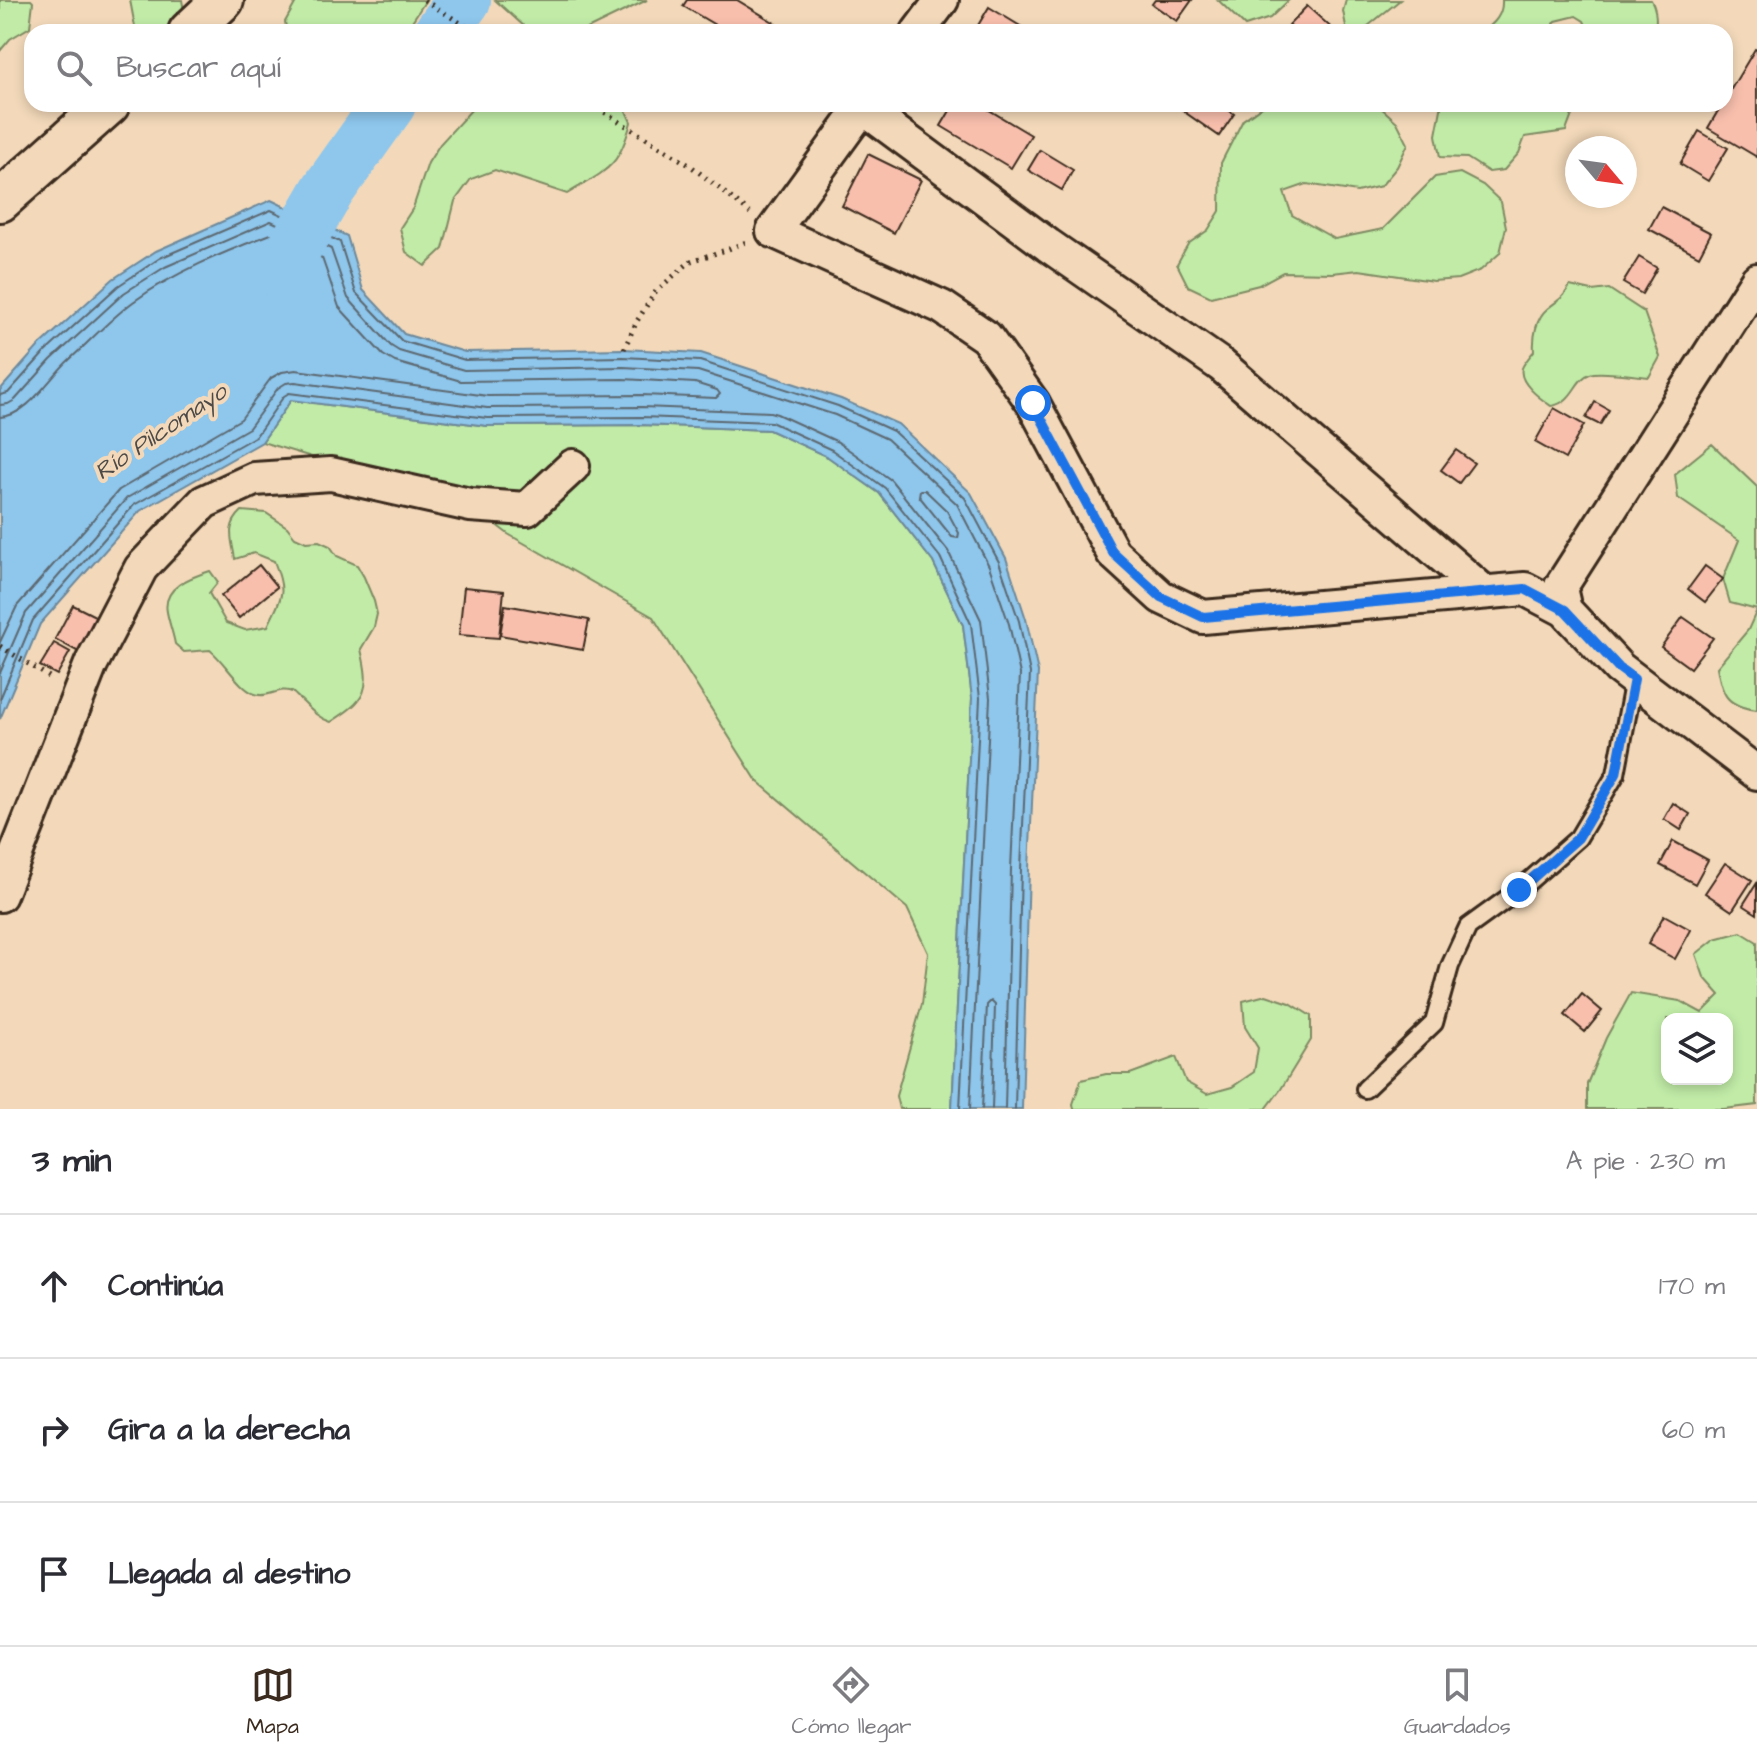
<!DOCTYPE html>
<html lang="es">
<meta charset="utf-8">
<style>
:root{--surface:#fff;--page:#f2f2f3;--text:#2b2b33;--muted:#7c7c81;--line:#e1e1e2;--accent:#3b2a1e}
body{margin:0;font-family:"Architects Daughter",sans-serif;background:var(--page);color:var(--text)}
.controls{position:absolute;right:24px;bottom:24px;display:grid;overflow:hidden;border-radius:16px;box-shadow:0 4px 12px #0003}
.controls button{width:72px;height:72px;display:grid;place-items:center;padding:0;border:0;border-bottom:2px solid var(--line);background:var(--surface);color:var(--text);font:40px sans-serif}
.compass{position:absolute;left:1565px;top:136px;width:72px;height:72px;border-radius:50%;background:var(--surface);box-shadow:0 4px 12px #0003;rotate:119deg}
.stop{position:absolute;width:24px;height:24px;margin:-18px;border:6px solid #1a73e8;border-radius:50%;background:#fff}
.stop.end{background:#1a73e8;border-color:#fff;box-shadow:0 2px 8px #0008}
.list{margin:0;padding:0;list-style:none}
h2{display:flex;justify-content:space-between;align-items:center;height:104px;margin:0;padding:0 32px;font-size:34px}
h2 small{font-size:26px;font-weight:400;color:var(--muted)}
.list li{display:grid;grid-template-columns:52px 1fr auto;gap:24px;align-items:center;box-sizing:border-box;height:144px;padding:0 32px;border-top:2px solid var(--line)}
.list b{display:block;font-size:30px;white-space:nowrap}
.list em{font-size:26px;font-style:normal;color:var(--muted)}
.icon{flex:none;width:44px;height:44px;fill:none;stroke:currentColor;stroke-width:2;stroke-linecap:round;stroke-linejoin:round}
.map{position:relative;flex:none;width:1757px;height:1109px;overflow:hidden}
.search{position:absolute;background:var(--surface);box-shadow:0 4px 12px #0003;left:24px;right:24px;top:24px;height:88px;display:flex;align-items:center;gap:20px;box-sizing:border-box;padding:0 28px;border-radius:24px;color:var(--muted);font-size:30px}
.sheet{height:536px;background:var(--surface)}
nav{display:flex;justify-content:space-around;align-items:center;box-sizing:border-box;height:112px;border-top:2px solid var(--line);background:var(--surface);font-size:22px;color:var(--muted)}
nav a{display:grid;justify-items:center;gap:4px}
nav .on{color:var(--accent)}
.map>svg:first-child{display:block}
</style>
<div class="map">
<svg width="1757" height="1109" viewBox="0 0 1757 1109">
<rect width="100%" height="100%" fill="#f3d9ba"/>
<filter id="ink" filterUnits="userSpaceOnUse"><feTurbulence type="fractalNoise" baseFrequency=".0125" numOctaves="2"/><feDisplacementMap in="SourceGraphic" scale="16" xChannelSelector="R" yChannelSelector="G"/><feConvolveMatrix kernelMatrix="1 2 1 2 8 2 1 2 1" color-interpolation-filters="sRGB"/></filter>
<g filter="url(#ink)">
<path fill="#c1eba7" stroke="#7e8a62" stroke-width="2" fill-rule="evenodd" d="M0 0H31L33 2 30 27 10 39 0 51Z
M130 0H182L188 32H136Z
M297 0H426L405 32H287L285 22Z
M495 0H647L581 32H552L525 27Z
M1218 0H1289L1270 18 1245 26Z
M1346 0H1400L1368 26 1366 32H1347L1343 11Z
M1502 0H1651C1656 8 1658 24 1653 32H1589L1584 21 1576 16 1556 21 1548 32H1482C1494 24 1503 15 1502 0Z
M482 104H623L631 122C619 169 606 170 567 194L495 170 471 179 455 201 443 249 425 266 406 252 400 228 413 208 428 163 440 144 472 109Z
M1265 104H1381L1379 106 1397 122 1408 144 1397 167 1381 186 1357 192 1307 184 1284 192 1292 215 1335 239 1383 229 1435 177 1460 173 1483 185 1501 202 1506 227 1500 253 1481 270 1458 279 1433 281 1359 270 1332 273 1283 272 1259 285 1211 297 1188 286 1177 264 1188 244 1208 230 1220 211 1221 163 1243 120Z
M1442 104H1571L1572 115 1566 131 1525 137 1519 153 1504 170 1489 172 1467 158 1440 157 1436 135Z
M1570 286 1592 291 1609 289 1644 312 1660 357 1649 377C1636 376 1599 370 1590 374 1574 379 1575 402 1551 406 1541 399 1518 383 1522 368 1524 363 1530 356 1534 351 1533 337 1536 318 1547 309 1559 299 1562 300 1570 286Z
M291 400 487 426 642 425 769 430 828 457 879 493 933 562 963 625 972 698 952 1109H899L896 1096 922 1004 928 953 907 908 757 781 653 617 508 534 470 505 262 442Z
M1712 444 1757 487V710C1726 706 1722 695 1717 667L1748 630 1757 610 1730 603 1723 579 1739 540 1678 498 1675 474Z
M242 511 266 513 287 527 295 537 306 542 319 541 330 546 337 556 357 565 364 577 374 601 377 614 374 627 361 649C371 691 367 699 331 722 318 718 311 710 301 700 300 700 293 692 292 692 280 686 268 699 255 694 239 688 224 661 210 650L184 652 175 644C173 633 169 623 167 612 162 587 191 577 210 571L218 582 209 593 226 623 245 630 268 626C282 596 287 594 274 561L254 553 235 559C232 539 225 527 242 511Z
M1741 932 1757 942V1105L1724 1109H1587V1084L1606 1038 1631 993 1680 1001 1702 1013 1720 995 1704 977 1696 954 1715 939ZM1667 1019H1727V1079H1667Z
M1266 995 1290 1003 1311 1016V1040L1281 1089 1266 1109H1074L1073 1104 1081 1080 1106 1074H1130L1176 1057 1186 1082 1207 1094 1232 1087 1254 1072 1258 1048 1245 1027 1243 1001Z"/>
<path fill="#8ec6ec" stroke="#6d889a" stroke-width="2" d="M271 200 347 236 363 290 404 334 465 352 624 349 701 353 841 399 898 424 971 493 1006 558 1026 619 1038 672 1029 869 1022 1109H952L972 698 963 625 933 562 879 493 828 457 769 430 642 425 487 426 291 400 262 442 140 511 40 624 0 719V390L38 347 113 279 156 251Z"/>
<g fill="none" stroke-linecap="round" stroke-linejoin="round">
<path stroke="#5c6870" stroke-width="2" d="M0 395 8 393 44 353 118 286 160 258 271 210 340 242 356 293 402 341 465 360 623 357 700 361 838 406 893 431 965 498 999 562 1019 621 1030 673 1021 869 1015 1109
M0 405 8 404 15 400 51 360 124 293 165 267 271 221 331 249 348 298 391 346 399 351 464 370 623 367 698 371 835 415 887 439 957 504 989 566 1009 624 1020 674 1011 869 1005 1109
M0 417C28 416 49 378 69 360 90 341 110 319 133 302 173 273 224 252 271 234L322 258 339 307 383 355 395 362 461 381 623 379 695 383 717 390 720 394 716 398 642 395 488 396 296 370 282 372 271 378 241 419 119 490 17 606 0 642
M920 490H925L947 511 959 533 958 538 952 537 919 496Z
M0 673 26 613 127 498 249 428 278 388 286 383 295 382 487 408 642 407 770 412 777 414 838 442 891 480 948 551 981 620 990 698 970 1109
M0 699 33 620 134 505 256 436 284 396 289 393 487 418 642 417 771 422 832 450 885 488 940 557 971 624 980 698 960 1109
M982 1109 987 1005 991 1001 995 1005 992 1109"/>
<path stroke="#8ec6ec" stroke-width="54" d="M441 32 464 0
M291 286 292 252 328 190 389 104"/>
</g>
<path fill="#f8bfad" stroke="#3b2a1e" stroke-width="2" d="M687 0H737L775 23 769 32H727L683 6Z
M1155 0H1192L1177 21 1152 4Z
M1307 6 1336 32H1297L1289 25Z
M989 7 1030 32H974Z
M1755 49 1757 50V157L1708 128 1722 104H1725V99Z
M954 104H979L1031 135 1011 168 941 126Z
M1188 104H1220L1234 114 1219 136 1183 111Z
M1699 131 1728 148 1708 181 1680 164Z
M1040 150 1073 170 1062 190 1028 170Z
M868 154 921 180 894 233 842 206Z
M1661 207 1711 233 1699 256 1649 229Z
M1639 257 1657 268 1642 294 1623 283Z
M1595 402 1609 410 1600 425 1586 418Z
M1554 408 1584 425 1565 459 1535 442Z
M1456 450 1474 463 1459 483 1441 470Z
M259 565 277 587 239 618 221 596Z
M1705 566 1723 579 1705 602 1688 589Z
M464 587 504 591 499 638 459 635Z
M73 605 103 620 84 655 55 639Z
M505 605 589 620 583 650 500 635Z
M1683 617 1713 638 1690 668 1661 647Z
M54 643 70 652 57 675 40 666Z
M1673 803 1690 814 1681 830 1664 819Z
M1673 841 1708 860 1695 884 1660 865Z
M1725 863 1752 880 1732 911 1705 893Z
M1757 883V914L1743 905Z
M1664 915 1691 930 1675 959 1648 944Z
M1582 994 1602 1011 1585 1032 1565 1015Z"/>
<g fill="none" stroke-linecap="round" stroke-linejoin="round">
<defs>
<path id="service" d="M1365 1089 1434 1023 1450 966 1468 927 1519 890 1578 838 1616 774 1634 679"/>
<path id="minor" d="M918 32 942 0
M865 104 773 231 942 307 986 337 1033 403 1113 553 1161 597 1203 617 1525 589 1565 610
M863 108 1048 245 1221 365 1484 592
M1757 280 1560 588 1565 610 1619 668 1757 773
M0 895 91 664 141 568 204 502 254 479 331 474 470 505 527 509 573 466"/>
<path id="tertiary" d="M189 32 223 0
M0 201 109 104"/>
</defs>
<use href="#service" stroke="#3b2a1e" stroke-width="22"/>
<use href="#minor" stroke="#3b2a1e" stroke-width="38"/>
<use href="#tertiary" stroke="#3b2a1e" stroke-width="46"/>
<path stroke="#3b2a1e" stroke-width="5" stroke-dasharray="2 6" stroke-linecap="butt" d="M424 0 475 32
M591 104 691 166 750 213
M624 349 637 321 656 291 691 261 726 250 746 242
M0 646 54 680"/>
<use href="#service" stroke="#f3d9ba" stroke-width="16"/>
<use href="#minor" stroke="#f3d9ba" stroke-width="32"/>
<use href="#tertiary" stroke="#f3d9ba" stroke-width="40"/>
</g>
</g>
<g fill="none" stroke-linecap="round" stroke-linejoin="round" filter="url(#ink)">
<path stroke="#1a73e8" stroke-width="10" d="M1033 403 1113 553 1161 597 1203 617 1525 589 1565 610 1619 668 1634 679 1616 774 1578 838 1519 890"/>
</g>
<g text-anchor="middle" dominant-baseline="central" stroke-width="8" stroke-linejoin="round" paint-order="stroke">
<g font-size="24" font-style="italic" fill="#4c4947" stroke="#f3d9ba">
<text transform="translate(161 432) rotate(-34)">Río Pilcomayo</text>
</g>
</g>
</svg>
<div class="controls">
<button><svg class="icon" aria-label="layers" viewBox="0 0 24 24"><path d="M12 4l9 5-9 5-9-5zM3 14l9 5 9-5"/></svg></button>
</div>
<svg class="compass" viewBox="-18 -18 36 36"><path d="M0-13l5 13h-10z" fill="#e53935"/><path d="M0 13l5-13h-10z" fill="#7c7c81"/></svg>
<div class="stop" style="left:1033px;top:403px"></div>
<div class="stop end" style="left:1519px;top:890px"></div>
<div class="search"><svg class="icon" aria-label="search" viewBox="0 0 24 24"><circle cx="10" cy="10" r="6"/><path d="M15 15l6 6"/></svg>Buscar aquí</div>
</div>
<section class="sheet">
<h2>3 min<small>A pie · 230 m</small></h2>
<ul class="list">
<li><svg class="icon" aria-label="ahead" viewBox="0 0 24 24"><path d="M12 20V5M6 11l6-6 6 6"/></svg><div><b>Continúa</b></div><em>170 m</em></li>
<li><svg class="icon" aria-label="right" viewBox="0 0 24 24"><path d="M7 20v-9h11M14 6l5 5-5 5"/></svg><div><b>Gira a la derecha</b></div><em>60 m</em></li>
<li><svg class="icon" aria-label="arrive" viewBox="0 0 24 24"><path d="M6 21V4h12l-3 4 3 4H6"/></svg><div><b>Llegada al destino</b></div></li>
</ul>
</section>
<nav>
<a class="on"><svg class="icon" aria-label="map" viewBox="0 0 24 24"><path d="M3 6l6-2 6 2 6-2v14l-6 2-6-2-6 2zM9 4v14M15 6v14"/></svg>Mapa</a>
<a><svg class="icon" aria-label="directions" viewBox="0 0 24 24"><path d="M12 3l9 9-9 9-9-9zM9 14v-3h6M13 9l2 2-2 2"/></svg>Cómo llegar</a>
<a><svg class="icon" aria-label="saved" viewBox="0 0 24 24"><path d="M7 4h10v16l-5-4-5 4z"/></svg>Guardados</a>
</nav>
